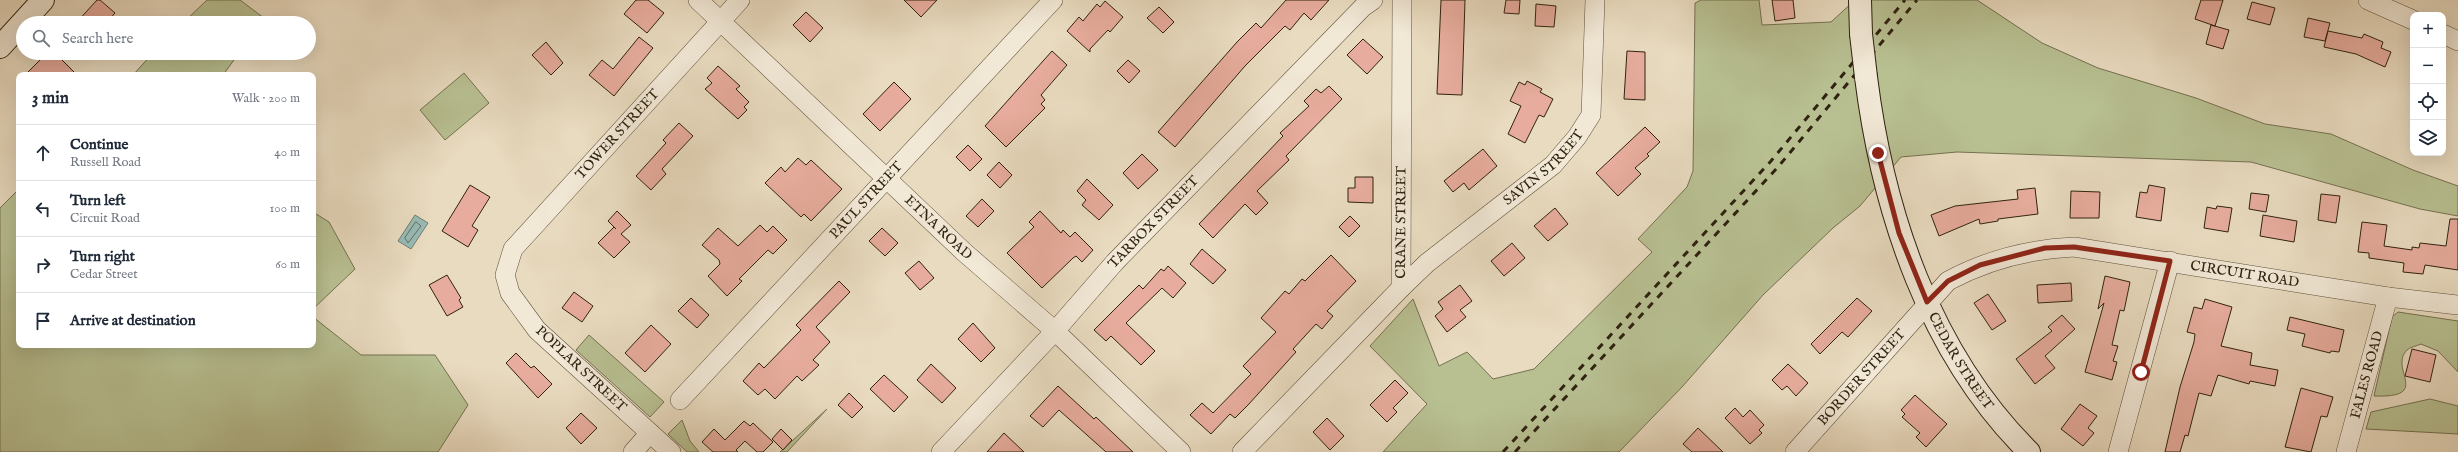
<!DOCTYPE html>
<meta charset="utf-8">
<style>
:root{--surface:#fff;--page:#f2f2f3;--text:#1f2937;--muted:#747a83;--line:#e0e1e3}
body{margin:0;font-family:"IM FELL English",serif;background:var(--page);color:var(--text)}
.controls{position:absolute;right:12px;top:12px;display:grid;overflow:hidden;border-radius:8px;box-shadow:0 4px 16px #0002}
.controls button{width:36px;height:36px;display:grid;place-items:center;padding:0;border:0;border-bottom:1px solid var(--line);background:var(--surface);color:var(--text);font:20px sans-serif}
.stop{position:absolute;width:12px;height:12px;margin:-9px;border:3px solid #8f2418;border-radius:50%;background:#fff}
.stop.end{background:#8f2418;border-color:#fff;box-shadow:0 1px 4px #0008}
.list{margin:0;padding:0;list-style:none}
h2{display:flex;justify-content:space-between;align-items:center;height:52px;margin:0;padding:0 16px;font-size:17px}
h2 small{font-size:13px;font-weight:400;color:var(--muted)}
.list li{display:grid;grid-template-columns:26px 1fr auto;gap:12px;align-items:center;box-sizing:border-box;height:56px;padding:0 16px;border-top:1px solid var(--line)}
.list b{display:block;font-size:15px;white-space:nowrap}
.list p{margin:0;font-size:13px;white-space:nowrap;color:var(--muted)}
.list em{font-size:13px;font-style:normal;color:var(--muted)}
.icon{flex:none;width:22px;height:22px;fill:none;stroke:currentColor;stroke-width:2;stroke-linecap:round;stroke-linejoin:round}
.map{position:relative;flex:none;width:2458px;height:452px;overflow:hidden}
.search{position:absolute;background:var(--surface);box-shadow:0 4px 16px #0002;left:16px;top:16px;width:300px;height:44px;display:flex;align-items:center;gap:10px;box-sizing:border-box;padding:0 14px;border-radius:22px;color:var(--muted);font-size:15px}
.panel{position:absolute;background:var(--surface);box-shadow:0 4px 16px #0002;left:16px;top:72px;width:300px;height:276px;border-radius:8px}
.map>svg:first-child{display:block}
</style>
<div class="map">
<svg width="2458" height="452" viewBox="0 0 2458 452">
<rect width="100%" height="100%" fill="#e9dbc0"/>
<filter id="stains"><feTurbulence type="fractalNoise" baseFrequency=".005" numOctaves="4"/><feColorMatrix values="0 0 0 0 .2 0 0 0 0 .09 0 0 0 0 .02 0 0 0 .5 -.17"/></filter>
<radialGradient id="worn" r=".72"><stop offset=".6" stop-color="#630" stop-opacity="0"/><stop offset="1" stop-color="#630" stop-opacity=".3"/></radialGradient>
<path fill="#b8c092" stroke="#747150" d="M207 0H240L264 18 260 23H183Z
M1701 0H1759L1762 25 1831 22 1855 0H1977L2042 43 2098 68 2196 98 2265 124 2331 134 2413 170 2458 186V216L2420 209 2251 162 1957 152 1901 157 1860 206 1833 228 1763 295 1682 387 1619 452H1383L1427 404 1370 346 1413 299 1439 366 1467 352 1493 379 1534 369 1652 252 1638 239 1687 187 1693 171 1695 3Z
M153 53H239L223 75H133Z
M464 73 489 103 445 140 420 110Z
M19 189V345H313V317L361 355H435L468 405 438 452H0V208Z
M313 212 329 222 355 269 313 309Z
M2398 312 2458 321V372L2438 351 2421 344C2417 346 2410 347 2407 350 2388 369 2433 398 2374 396L2392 317Z
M589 335 664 402 650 417 576 350Z
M2430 399 2458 406V434L2366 429 2371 412Z
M827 409 787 452H780Z
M682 420 690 441 699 452H687L668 434Z"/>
<path fill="#98bab6" stroke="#6e7d73" d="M415 215 428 223 411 249 398 241Z"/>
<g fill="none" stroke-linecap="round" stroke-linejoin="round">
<path stroke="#646e62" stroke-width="1" d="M416 222 421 226 408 243 405 238Z"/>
</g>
<path fill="#e7ac9d" stroke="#2f220f" d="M97 0H100L115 13 106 23H76Z
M636 0H648L664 13 647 33 624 14Z
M904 0H937L921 17Z
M1286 0H1329L1311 20 1304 13 1290 30 1285 26 1245 66 1175 147 1158 132 1237 42 1256 23 1261 28Z
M1441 0H1465L1462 95 1437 94Z
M1506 0H1520L1519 14 1504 13Z
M1772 0H1793L1795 18 1775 21Z
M2201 0H2223L2215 26 2195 19Z
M1105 1 1123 17 1110 32 1108 30 1090 49V52L1067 31 1079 17 1083 21 1097 4 1100 7Z
M2252 2 2275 8 2270 25 2247 19Z
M1536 4 1556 6 1554 27 1535 26Z
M1159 7 1174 22 1163 33 1147 18Z
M806 12 823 28 810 42 793 25Z
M2308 18 2330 23 2325 41 2304 37Z
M2211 25 2229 30 2223 49 2206 44Z
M2328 31 2362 38 2364 34 2383 42 2381 48 2391 52 2385 67 2356 54 2324 47Z
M639 37 653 48 614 96 589 75 602 60 613 69Z
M1363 39 1383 57 1367 74 1347 55Z
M546 42 563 63 551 75 532 55Z
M1052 51 1067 65 1041 95 1045 100 1041 104 1045 108 1006 147 985 126Z
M1627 51 1645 52V100L1624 99Z
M47 53H55L77 75H25Z
M1128 60 1140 71 1129 83 1117 71Z
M718 66 740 86 736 89 749 102 744 107 747 110 738 119 705 89 712 83 707 78Z
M1527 81 1542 89 1540 92 1553 99 1544 117 1539 115 1525 143 1508 134 1521 106 1510 101 1519 82 1525 85Z
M894 82 911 99 880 131 863 114Z
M1329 86 1342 99 1286 156 1289 160 1257 191 1268 203 1256 215 1245 204 1213 238 1199 224 1283 136 1280 133 1309 106 1304 101 1316 89 1321 93Z
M679 123 693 136 662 169 666 174 651 190 636 176 666 143 663 140Z
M1645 127 1660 142 1647 154 1649 156 1635 168 1641 174 1618 196 1596 173Z
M968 145 982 159 970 171 956 157Z
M1483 149 1497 166 1469 190 1464 183 1453 192 1444 181Z
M1142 154 1158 170 1138 189 1123 173Z
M798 158 806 165 811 160 842 189 811 221 804 214 801 217 765 183 781 167 785 172Z
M999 162 1012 175 1000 188 987 175Z
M1355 177H1373V203L1348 202V188H1355Z
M1087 179 1113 205 1099 220 1082 205 1086 200 1077 191Z
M470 185 490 197 472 226 478 230 468 247 442 231Z
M2149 185 2165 188 2161 221 2136 217 2140 192 2147 193Z
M2035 188 2038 214 1998 219V221L1980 224 1979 219 1939 236 1931 215 1955 206 2018 199 2017 190Z
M2071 191 2100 192 2099 218H2070Z
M2251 193 2269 195 2266 212 2249 209Z
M2321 194 2340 196 2336 223 2318 220Z
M982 199 994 211 978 227 966 216Z
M2217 206 2232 208 2228 232 2204 228 2207 207 2216 209Z
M1555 208 1568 224 1548 241 1534 226Z
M617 211 631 225 621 234 630 242 614 258 598 243 614 227 616 229 608 221Z
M1040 211 1061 233 1063 230 1070 237 1075 232 1093 250 1082 262 1076 256 1073 258 1042 288 1007 253 1034 227 1029 222Z
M2263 215 2297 221 2294 242 2260 236Z
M1350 216 1360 226 1349 237 1339 227Z
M2450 219H2458V270L2425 265 2423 274 2403 272 2404 263 2369 258V253L2358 252 2362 222 2387 225 2384 246 2412 250V247L2419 248 2420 243 2446 246Z
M760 225 767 232 773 226 787 240 773 254 768 250 739 279 742 281 727 296 708 276 720 264 719 260 702 245 718 228 738 246Z
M882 228 898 243 885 256 869 241Z
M1512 243 1525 258 1504 276 1491 261Z
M1202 249 1226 270 1213 284 1190 264Z
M1331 255 1356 281 1327 311 1333 316 1322 329 1316 324 1293 349 1296 352 1248 405 1235 418 1230 414 1211 434 1190 415 1202 403 1213 413 1251 374 1243 366 1276 332 1261 318 1285 291 1289 294 1302 279 1305 281Z
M919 261 934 278 920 290 905 273Z
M1168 266 1186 283 1173 298 1162 288 1126 323 1155 351 1141 365 1111 336 1106 341 1094 330 1139 285 1143 289 1161 269 1164 271Z
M447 275 461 298 459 300 463 307 447 316 429 285Z
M2105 276 2130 282 2124 311 2120 310 2112 345 2118 346 2113 361 2117 362 2112 380 2085 372 2104 303 2098 309Z
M839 281 850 292 816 327 830 342 813 360 819 365 802 381 797 376 775 399 765 389 758 395 743 381 759 363 764 368 801 330 796 325Z
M2071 283 2072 301 2038 303 2037 285Z
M1460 285 1472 301 1460 310 1466 317 1447 332 1435 316 1443 309 1438 302Z
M574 292 593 306 582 322 562 308Z
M1988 294 2006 321 1992 330 1974 303Z
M691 298 709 315 697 328 678 311Z
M1857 298 1872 311 1848 337 1842 332 1820 354 1811 344Z
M2205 299 2232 307 2221 346 2252 353 2250 365 2278 370 2275 386 2250 381 2249 384 2218 375 2211 396 2199 393 2188 436 2185 435 2180 452H2165L2180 387 2194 342 2195 334 2187 332 2194 307 2202 309Z
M2062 315 2075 329 2045 356 2055 368 2035 384 2016 359 2052 331 2048 327Z
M2290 317 2344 330 2339 352 2331 351 2330 353 2302 346 2305 334 2287 330Z
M973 323 995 348 981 362 958 339Z
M651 325 671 344 645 372 625 353Z
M2412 349 2436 355 2430 382 2405 376Z
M516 353 531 368 534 366 552 384 538 398 506 363Z
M931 364 956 388 942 403 917 380Z
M1788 364 1808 383 1796 396 1787 386 1782 390 1772 380Z
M884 375 908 397 894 412 870 389Z
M1395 380 1408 393 1393 408 1397 412 1387 422 1370 405Z
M1058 386 1094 419 1096 417 1133 452H1106L1059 410 1043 427 1030 416Z
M2301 388 2333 397 2327 417 2321 416 2311 452 2285 447Z
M849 393 863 407 852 418 838 405Z
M1915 395 1947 424 1926 447 1916 437 1920 433 1902 417 1905 414 1901 410Z
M2080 404 2097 416 2088 428 2094 433 2083 446 2061 429Z
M1735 408 1743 417 1750 410 1764 425 1759 430 1762 433 1750 444 1725 418Z
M581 413 597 428 581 444 566 428Z
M1327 418 1344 436 1330 450 1313 432Z
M744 421 750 426 753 423 773 442 763 452H757L745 441 736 450 738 452H713L702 442 714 429 725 440Z
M1698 428 1723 452H1692L1683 444Z
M781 429 792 440 783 450 772 439Z
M1004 433 1024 452H987Z"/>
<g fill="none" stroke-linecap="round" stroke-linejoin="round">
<defs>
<g id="street">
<path id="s1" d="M698 0 964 252 1055 331 1181 452"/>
<path d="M2368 0 2413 20"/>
<path d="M2443 34 2458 41"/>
<path id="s2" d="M1401 288 1427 263 1553 165 1577 137 1591 115 1595 0"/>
<path id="s3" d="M680 400 1053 0"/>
<path d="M633 452 650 433"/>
<path id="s4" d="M671 452 537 330 510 293 505 275 513 249 740 0"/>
<path id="s5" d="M941 452 1055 331 1115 262 1363 7 1373 0"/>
<path id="s6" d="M1242 452 1401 288 1402 0"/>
<path id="s7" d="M1795 452 1948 281C1987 260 2030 249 2074 247L2388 297 2458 305"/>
<path d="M2118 452 2170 261"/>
<path id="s8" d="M2346 452 2388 297"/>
</g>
<g id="secondary">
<path d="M1860 0 1861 34"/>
<path d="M0 47 43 0"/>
<path id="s9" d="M1866 77C1883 213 1930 354 2029 452"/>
</g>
</defs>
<use href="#street" stroke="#5e503b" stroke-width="20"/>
<use href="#secondary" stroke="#2f220f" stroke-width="24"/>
<use href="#street" stroke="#f1e8d6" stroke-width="19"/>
<use href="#secondary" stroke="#f1e8d6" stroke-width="22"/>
<path stroke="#2f220f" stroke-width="3" stroke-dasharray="7 7" stroke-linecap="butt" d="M1503 452 1771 161 1905 0
M1515 452 1778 167 1917 0"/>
<defs>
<path id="secondary-bridge" d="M1861 34 1866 77"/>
</defs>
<use href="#secondary-bridge" stroke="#2f220f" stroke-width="24" stroke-linecap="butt"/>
<use href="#secondary-bridge" stroke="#f1e8d6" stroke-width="22"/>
</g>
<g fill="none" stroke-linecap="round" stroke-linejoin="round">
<path stroke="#8f2418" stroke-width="5" d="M1878 153 1899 233 1927 302 1948 281 1980 265 2045 248 2074 247 2170 261 2141 372"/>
</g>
<g text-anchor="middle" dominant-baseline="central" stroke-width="3.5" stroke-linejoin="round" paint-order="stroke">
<g font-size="14" fill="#2f220f" stroke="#f1e8d6">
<text stroke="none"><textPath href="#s4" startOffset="428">TOWER STREET</textPath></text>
<text stroke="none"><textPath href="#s2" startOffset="187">SAVIN STREET</textPath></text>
<text stroke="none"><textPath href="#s3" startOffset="273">PAUL STREET</textPath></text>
<text stroke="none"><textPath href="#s6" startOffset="294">CRANE STREET</textPath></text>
<text stroke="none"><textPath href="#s5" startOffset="313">TARBOX STREET</textPath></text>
<text stroke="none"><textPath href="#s1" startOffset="331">ETNA ROAD</textPath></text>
<text stroke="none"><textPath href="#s7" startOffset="534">CIRCUIT ROAD</textPath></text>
<text stroke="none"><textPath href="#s9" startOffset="302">CEDAR STREET</textPath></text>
<text transform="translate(581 369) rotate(43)">POPLAR STREET</text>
<text stroke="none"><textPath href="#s8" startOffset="80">FALES ROAD</textPath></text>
<text stroke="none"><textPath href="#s7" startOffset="100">BORDER STREET</textPath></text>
</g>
</g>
<rect width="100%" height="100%" filter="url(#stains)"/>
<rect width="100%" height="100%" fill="url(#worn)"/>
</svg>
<div class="controls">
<button>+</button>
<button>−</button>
<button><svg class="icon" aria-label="locate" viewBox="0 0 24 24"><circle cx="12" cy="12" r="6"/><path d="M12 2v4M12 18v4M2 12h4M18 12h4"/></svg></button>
<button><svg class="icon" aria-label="layers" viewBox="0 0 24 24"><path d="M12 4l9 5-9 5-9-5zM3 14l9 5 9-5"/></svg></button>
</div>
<div class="stop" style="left:2141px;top:372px"></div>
<div class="stop end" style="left:1878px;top:153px"></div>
<div class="search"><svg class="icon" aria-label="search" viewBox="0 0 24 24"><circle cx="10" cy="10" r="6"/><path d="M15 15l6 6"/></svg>Search here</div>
<section class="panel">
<h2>3 min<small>Walk · 200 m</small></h2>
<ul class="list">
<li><svg class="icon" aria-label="ahead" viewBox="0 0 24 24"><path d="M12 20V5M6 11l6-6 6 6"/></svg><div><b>Continue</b><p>Russell Road</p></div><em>40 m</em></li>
<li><svg class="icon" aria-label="left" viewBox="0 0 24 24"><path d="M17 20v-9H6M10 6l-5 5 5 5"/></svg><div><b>Turn left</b><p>Circuit Road</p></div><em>100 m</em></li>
<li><svg class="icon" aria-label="right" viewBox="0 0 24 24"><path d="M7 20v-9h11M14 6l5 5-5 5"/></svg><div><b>Turn right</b><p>Cedar Street</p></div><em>60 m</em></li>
<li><svg class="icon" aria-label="arrive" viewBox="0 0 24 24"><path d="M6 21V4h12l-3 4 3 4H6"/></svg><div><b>Arrive at destination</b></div></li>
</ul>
</section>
</div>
